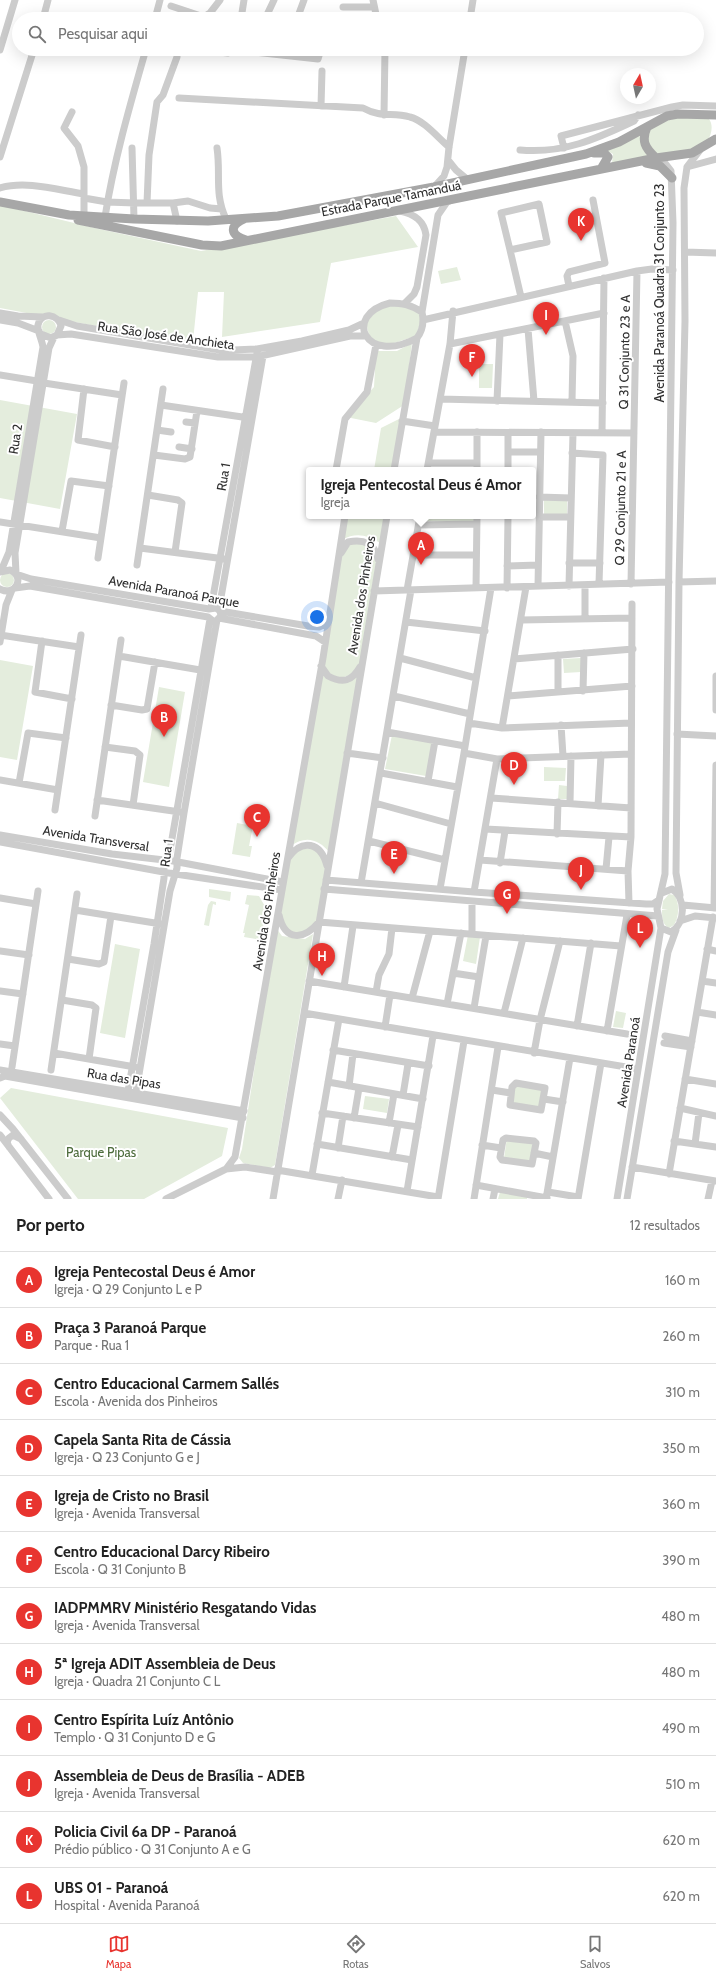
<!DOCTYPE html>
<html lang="pt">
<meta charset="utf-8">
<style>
:root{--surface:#fff;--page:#f2f2f2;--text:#222;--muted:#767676;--line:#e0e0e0;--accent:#e8342f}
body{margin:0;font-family:Cabin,sans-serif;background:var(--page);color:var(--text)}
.compass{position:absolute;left:620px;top:68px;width:36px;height:36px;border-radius:50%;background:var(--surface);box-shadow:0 4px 16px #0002;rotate:9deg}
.you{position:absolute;left:317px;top:617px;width:14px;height:14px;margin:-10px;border:3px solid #fff;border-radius:50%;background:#1a73e8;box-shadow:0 0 0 6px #1a73e833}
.badge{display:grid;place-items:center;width:26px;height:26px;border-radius:50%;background:var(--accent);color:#fff;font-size:13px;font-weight:700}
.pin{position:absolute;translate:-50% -33px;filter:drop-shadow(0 1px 2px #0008)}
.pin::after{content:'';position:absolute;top:21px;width:14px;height:12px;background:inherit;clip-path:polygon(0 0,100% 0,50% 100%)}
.popup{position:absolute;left:306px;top:467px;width:230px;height:52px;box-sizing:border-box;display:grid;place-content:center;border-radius:4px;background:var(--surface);filter:drop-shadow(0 1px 3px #0005);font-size:13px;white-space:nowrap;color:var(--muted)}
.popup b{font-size:15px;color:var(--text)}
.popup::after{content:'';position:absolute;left:50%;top:100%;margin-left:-8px;border:8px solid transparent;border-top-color:var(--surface)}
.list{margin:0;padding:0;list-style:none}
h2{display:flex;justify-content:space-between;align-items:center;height:52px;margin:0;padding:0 16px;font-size:17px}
h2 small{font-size:13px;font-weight:400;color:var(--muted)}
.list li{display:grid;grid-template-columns:26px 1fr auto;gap:12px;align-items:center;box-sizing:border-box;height:56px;padding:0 16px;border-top:1px solid var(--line)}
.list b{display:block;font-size:15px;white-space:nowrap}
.list p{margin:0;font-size:13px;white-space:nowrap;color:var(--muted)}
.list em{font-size:13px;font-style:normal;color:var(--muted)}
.icon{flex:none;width:22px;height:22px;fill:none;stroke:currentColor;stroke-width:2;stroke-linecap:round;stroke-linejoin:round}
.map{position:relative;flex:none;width:716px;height:1199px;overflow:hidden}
.search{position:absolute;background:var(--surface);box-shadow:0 4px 16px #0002;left:12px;right:12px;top:12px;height:44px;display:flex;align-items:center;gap:10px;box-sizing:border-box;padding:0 14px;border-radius:22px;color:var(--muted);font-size:15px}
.sheet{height:724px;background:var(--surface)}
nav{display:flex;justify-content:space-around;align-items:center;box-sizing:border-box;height:56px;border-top:1px solid var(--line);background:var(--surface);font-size:11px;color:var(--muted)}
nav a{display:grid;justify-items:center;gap:2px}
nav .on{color:var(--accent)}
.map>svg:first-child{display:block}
</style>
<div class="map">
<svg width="716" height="1199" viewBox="0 0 716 1199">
<rect width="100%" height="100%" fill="#fff"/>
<path fill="#e4eddd" d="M678 116C687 117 702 115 709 119 716 128 708 146 698 149 685 153 670 154 657 156 649 150 644 138 649 128Z
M644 133 651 156 612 163 613 154 606 150Z
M0 205 99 229 201 251 396 216 418 247 331 263 320 322 222 337 224 292H198L193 341 187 343 0 308Z
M457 267 461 280 441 284 438 271Z
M397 304 420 313 421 320 416 336 388 345 370 339 366 323 378 309Z
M42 327a7 7 0 1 1 14 0a7 7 0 1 1-14 0Z
M412 343 404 405 376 423 346 417 374 387 376 351H397Z
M479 364H493L492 388H479Z
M0 400 77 414 60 509 0 498Z
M403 417 394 470H374L381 428Z
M544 499H567V515H544Z
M347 516H384L380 543C367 535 356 532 342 540Z
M425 516H476V522L424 521Z
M362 543 375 553 376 564 360 663 353 674 341 678 329 674 324 665 341 557 349 544Z
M0 580a7 7 0 1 1 14 0a7 7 0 1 1-14 0Z
M581 658V672L564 673 563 659Z
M0 660 33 666 17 760 0 757Z
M321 670 334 681 358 675 330 853C319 839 305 835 291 846Z
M159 687 185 692 169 787 143 782Z
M392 735 433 742 426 776 385 769Z
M544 767 566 768 565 781H544Z
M559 785 567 786V799H558Z
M237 823 253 826 249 846H252L250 857 232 854Z
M298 848 317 849 327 870 318 921 301 935 288 931 279 911 286 862Z
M209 889 231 892 230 901 209 897Z
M669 894 674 895C680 903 679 917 674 925L669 928C662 925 662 916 662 910H668L662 909 663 901Z
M247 895 259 896 266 908 261 940 244 937 245 933H243L249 905 245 904Z
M211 901 216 902V905L213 904 209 926 204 925 208 905Z
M276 928 282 936 305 939 313 934 275 1165 270 1168 243 1163 239 1158 242 1149Z
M468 935 480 937 476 964 463 961Z
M115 944 140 949 125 1038 100 1033Z
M616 1011 626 1013 623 1028 613 1027Z
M515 1085 546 1089 544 1108 513 1103Z
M11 1088 228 1128 222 1156 144 1199H78L0 1098Z
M365 1096 389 1099 387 1113 363 1109Z
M507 1138 535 1142 532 1162 504 1158Z
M500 1192 527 1197V1199H498Z"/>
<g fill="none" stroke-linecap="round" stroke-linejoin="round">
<path stroke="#ccc" stroke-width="7" d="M373 0 377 19
M171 6 204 17 210 13 220 0
M343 7H374
M43 19 48 0
M155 19 160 0
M241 19 244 0
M265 19 274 0
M297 19 304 0
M470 19 473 0
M192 49 228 53 236 50 318 59 321 49
M0 50 15 0
M179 98 363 108C383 119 392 111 410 117 425 121 438 138 449 147
M321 106 322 71
M72 112 64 128 78 146 84 167V216
M384 115 385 49
M132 148 134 219
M217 148C221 175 214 193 226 219
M564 148 561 136 672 107 683 105 716 106
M520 150C563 154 596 139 634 121L638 115
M0 157 34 49
M656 158 664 162 671 171 673 223 665 874 657 909 661 928 671 932C686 923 686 898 672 889L662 893
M448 160 456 170 468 180
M687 167 716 159
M434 187 444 176 447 167 449 147 465 49
M0 188C26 180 58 190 84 194
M84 198 107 202 135 203H173L188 201 210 208 222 209
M147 203 149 155 157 102 163 95 177 57V49
M173 203 177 221
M539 204 547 242 510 250 501 213Z
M400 211C414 214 424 220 426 235L417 287 414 294 405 303
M105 217C114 160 130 105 146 49
M510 250 521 297
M685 252 716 253
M569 286 567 276 569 272 605 263 593 200
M390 303C403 303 411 305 422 312 424 321 423 330 417 338 365 366 342 315 390 303Z
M422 312 438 215 447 202 452 200
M0 313 18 316 43 317
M0 320 18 323 39 331
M59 320 77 326 220 350H233L257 349 302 341 349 330 364 323
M423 320 637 271 652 269 673 270
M565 321 573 356 572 401
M528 329 534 401
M57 335 71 334 218 357H256L350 336H366
M450 344 604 313
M0 375 37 381
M44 383 122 395
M84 389 78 440 115 447
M440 399 603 403
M497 401 500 334
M161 405 249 418
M402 421 435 426
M186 422 195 423
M157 430 171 432
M434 432 634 433
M508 433V470
M602 433 604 278
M179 447 192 449
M508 452H540
M572 453 603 455 599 584
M154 455 185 459 190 457 197 411
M429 463H477
M336 470 345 419 367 392 376 345
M394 470 417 338
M427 470 450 344 453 311
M477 470V432
M148 495 178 500 182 503 175 552
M539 497 571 498
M539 517H570
M0 522 101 538
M419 525 477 524
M62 531 71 481 109 486
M140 548 225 559
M341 553 348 542C364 539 375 543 378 559
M414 555H476
M98 558 124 383
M569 563H600
M137 565 163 389
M507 566 538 565
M1 571 9 552 43 347C42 340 37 331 38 325 41 311 58 314 61 326L57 335 51 338 41 334
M0 572 10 570C26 577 15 597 0 589
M16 573 15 553 49 348 54 337
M16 574 31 579 209 609 216 608 220 611 308 626 319 627 327 623
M679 582 716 581
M631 584 637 271
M585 585V619
M538 586 541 432
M569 586 573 433
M15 588 30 586 208 617 213 621
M476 588 477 516
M507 588 508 516
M407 590 420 516
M374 591 669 582
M211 608 257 353
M219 609 263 356
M219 618 316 636 325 642
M521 620 632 618
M406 622 485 631
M0 635 79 647
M42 641 35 692 72 699
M0 642 6 605 12 590
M558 655V692
M119 656 206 671
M400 658 476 678
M514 659 633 649
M321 666 328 676C343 684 352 681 360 667
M716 676V710
M583 691 584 653
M394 696 470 714
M508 696 632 686
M111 705 142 710 147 709 155 662
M469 723 502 728 631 723
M561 725 563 756
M502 728 526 587
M387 732 465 746
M677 734 716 736
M105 747 135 751 140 755 133 805
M347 753 383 758
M464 753 497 759 631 754
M381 773 457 787
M0 780 58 790
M428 781 435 741
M19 783 28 733 66 738
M491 798 631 808
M97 800 180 812
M375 803 451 824
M570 803 571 756
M598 806 601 755
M55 810 81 635
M95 816 121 640
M485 829 631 837
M557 834 558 802
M0 835 112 854 173 861 283 882
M369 841 445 860
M0 842 169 873 282 890
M288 858C302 838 321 842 327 866
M480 860 628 871
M500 863 505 831
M606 869 609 837
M326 880 474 892 646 904H653L659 900
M361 883 411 590
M324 889 658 916
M440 889 464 753 491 588
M474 892 497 759
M680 895 676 873 679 582 685 321 684 188 687 167 700 150
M0 898 36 904
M472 902V934
M629 903 628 871 631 837 632 604
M683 905 716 908
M714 908 716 765
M75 910 161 924
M279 915C285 942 304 940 319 922L621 946
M680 921 695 916 716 918
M707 949 716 951
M0 951 29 955
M68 959 99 964 104 962 111 916
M453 973 479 977
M309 981 627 1034
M702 981 716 983
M344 987 353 926
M0 991 23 994
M376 992 379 975 389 954 392 928
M412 998 430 931
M62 1000 92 1005 96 1008 89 1059
M447 1004 461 933
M474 1008 486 936
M697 1012 716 1015
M304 1013 638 1069
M504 1013 523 938
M577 1026 591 943
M385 1027 390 995
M607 1031 627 915
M665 1036 692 1041
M664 1043 691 1047
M0 1044 15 1046
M333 1050 429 1066
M54 1053 135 1067
M534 1053 540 1020 560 941
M12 1067 38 891
M0 1070 244 1111
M51 1070 77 894
M0 1078 5 1076 243 1118
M685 1079 716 1084
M328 1082 423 1099
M516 1083 545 1088 541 1110 510 1105 512 1087Z
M349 1086 353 1054
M492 1090 511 1093
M403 1095 408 1064
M127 1097 154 944 164 878V865L169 856 210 619
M135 1098 170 891 177 868V858L184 813 212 648 217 620 221 616 220 611
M544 1099 563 1102
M680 1108 716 1116
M322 1113 418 1127
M0 1115 13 1129 68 1199
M354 1118 359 1088
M389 1123 394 1094
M0 1135 49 1199
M506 1138 534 1141 536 1143 532 1164 502 1160 500 1157 503 1140Z
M674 1141 716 1147
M317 1144 412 1160
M695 1144 699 1113
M482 1145 501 1148
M9 1147 7 1142 9 1138 13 1135 21 1139
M338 1148 343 1116
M534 1153 553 1157
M392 1157 398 1125
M632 1167 716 1181
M226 1169 245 1167 277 1172
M277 1170 438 1197
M669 1174 713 917
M312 1175 339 1019
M476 1185 547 1198
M407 1191 433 1036
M548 1192 578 1197
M166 1199 226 1169 235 1157 323 658 345 516
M273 1199 387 516
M338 1199 342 1180
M438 1199 464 1041
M474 1199 498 1047
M493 1199 495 1189
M546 1199 570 1058
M578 1199 601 1063
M617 1199 661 928
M627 1199 668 952 676 930
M708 1199 712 1181"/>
<path stroke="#a7a7a7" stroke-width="9" d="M647 127C641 141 645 148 656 158
M594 153H604L608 157 601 169
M646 163 660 166 672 178
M0 202 69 215 134 219 208 221 278 216 434 187 586 154 619 142 667 116 678 114 716 115
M244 219C229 226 230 235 246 240
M78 220 202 245 221 246 656 158 692 153 716 139"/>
</g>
<g text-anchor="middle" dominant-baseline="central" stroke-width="4" stroke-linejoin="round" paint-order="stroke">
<g font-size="13" fill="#2f2f2f" stroke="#fff">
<text transform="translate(391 198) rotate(-11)">Estrada Parque Tamanduá</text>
<text transform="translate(659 293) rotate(-90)">Avenida Paranoá Quadra 31 Conjunto 23</text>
<text transform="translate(166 335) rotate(8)">Rua São José de Anchieta</text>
<text transform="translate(624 352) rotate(-89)">Q 31 Conjunto 23 e A</text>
<text transform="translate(15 439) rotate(-81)">Rua 2</text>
<text transform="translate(223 477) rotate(-80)">Rua 1</text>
<text transform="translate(620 508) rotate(-89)">Q 29 Conjunto 21 e A</text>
<text transform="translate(174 591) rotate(10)">Avenida Paranoá Parque</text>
<text transform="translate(361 595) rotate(-81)">Avenida dos Pinheiros</text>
<text transform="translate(96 838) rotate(9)">Avenida Transversal</text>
<text transform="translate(166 853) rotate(-83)">Rua 1</text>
<text transform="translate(266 911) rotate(-81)">Avenida dos Pinheiros</text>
<text transform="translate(628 1062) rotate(-81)">Avenida Paranoá</text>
<text transform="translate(124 1078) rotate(9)">Rua das Pipas</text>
</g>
<g font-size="13" fill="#4d6c3c" stroke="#fff">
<text x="101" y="1152">Parque Pipas</text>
</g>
</g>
</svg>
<svg class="compass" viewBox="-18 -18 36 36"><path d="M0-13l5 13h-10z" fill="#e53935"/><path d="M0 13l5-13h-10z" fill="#767676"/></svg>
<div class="you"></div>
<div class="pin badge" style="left:421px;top:565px">A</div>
<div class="popup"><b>Igreja Pentecostal Deus é Amor</b>Igreja</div>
<div class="pin badge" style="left:164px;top:737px">B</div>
<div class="pin badge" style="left:257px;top:837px">C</div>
<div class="pin badge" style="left:514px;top:785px">D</div>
<div class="pin badge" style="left:394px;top:874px">E</div>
<div class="pin badge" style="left:472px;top:377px">F</div>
<div class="pin badge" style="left:507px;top:914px">G</div>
<div class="pin badge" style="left:322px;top:976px">H</div>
<div class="pin badge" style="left:546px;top:335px">I</div>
<div class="pin badge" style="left:581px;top:890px">J</div>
<div class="pin badge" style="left:581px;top:241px">K</div>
<div class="pin badge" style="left:640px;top:948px">L</div>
<div class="search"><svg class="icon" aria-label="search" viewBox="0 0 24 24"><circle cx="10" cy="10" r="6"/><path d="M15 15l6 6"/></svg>Pesquisar aqui</div>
</div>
<section class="sheet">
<h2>Por perto<small>12 resultados</small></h2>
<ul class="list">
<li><span class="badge">A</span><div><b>Igreja Pentecostal Deus é Amor</b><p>Igreja · Q 29 Conjunto L e P</p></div><em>160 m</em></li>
<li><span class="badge">B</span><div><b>Praça 3 Paranoá Parque</b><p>Parque · Rua 1</p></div><em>260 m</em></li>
<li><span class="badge">C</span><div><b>Centro Educacional Carmem Sallés</b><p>Escola · Avenida dos Pinheiros</p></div><em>310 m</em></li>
<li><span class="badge">D</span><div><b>Capela Santa Rita de Cássia</b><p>Igreja · Q 23 Conjunto G e J</p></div><em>350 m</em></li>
<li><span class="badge">E</span><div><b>Igreja de Cristo no Brasil</b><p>Igreja · Avenida Transversal</p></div><em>360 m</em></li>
<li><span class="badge">F</span><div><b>Centro Educacional Darcy Ribeiro</b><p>Escola · Q 31 Conjunto B</p></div><em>390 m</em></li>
<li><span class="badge">G</span><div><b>IADPMMRV Ministério Resgatando Vidas</b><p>Igreja · Avenida Transversal</p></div><em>480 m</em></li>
<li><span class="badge">H</span><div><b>5ª Igreja ADIT Assembleia de Deus</b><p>Igreja · Quadra 21 Conjunto C L</p></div><em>480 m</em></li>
<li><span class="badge">I</span><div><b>Centro Espírita Luíz Antônio</b><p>Templo · Q 31 Conjunto D e G</p></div><em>490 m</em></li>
<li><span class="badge">J</span><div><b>Assembleia de Deus de Brasília - ADEB</b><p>Igreja · Avenida Transversal</p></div><em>510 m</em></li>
<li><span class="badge">K</span><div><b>Policia Civil 6a DP - Paranoá</b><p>Prédio público · Q 31 Conjunto A e G</p></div><em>620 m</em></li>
<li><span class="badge">L</span><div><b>UBS 01 - Paranoá</b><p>Hospital · Avenida Paranoá</p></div><em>620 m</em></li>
</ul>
</section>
<nav>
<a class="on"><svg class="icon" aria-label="map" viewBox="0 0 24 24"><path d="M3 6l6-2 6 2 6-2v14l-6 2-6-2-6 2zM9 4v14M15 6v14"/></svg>Mapa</a>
<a><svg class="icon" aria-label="directions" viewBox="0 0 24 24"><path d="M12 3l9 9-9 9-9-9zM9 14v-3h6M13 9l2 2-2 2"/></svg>Rotas</a>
<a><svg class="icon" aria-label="saved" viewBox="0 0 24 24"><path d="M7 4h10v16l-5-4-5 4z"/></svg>Salvos</a>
</nav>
